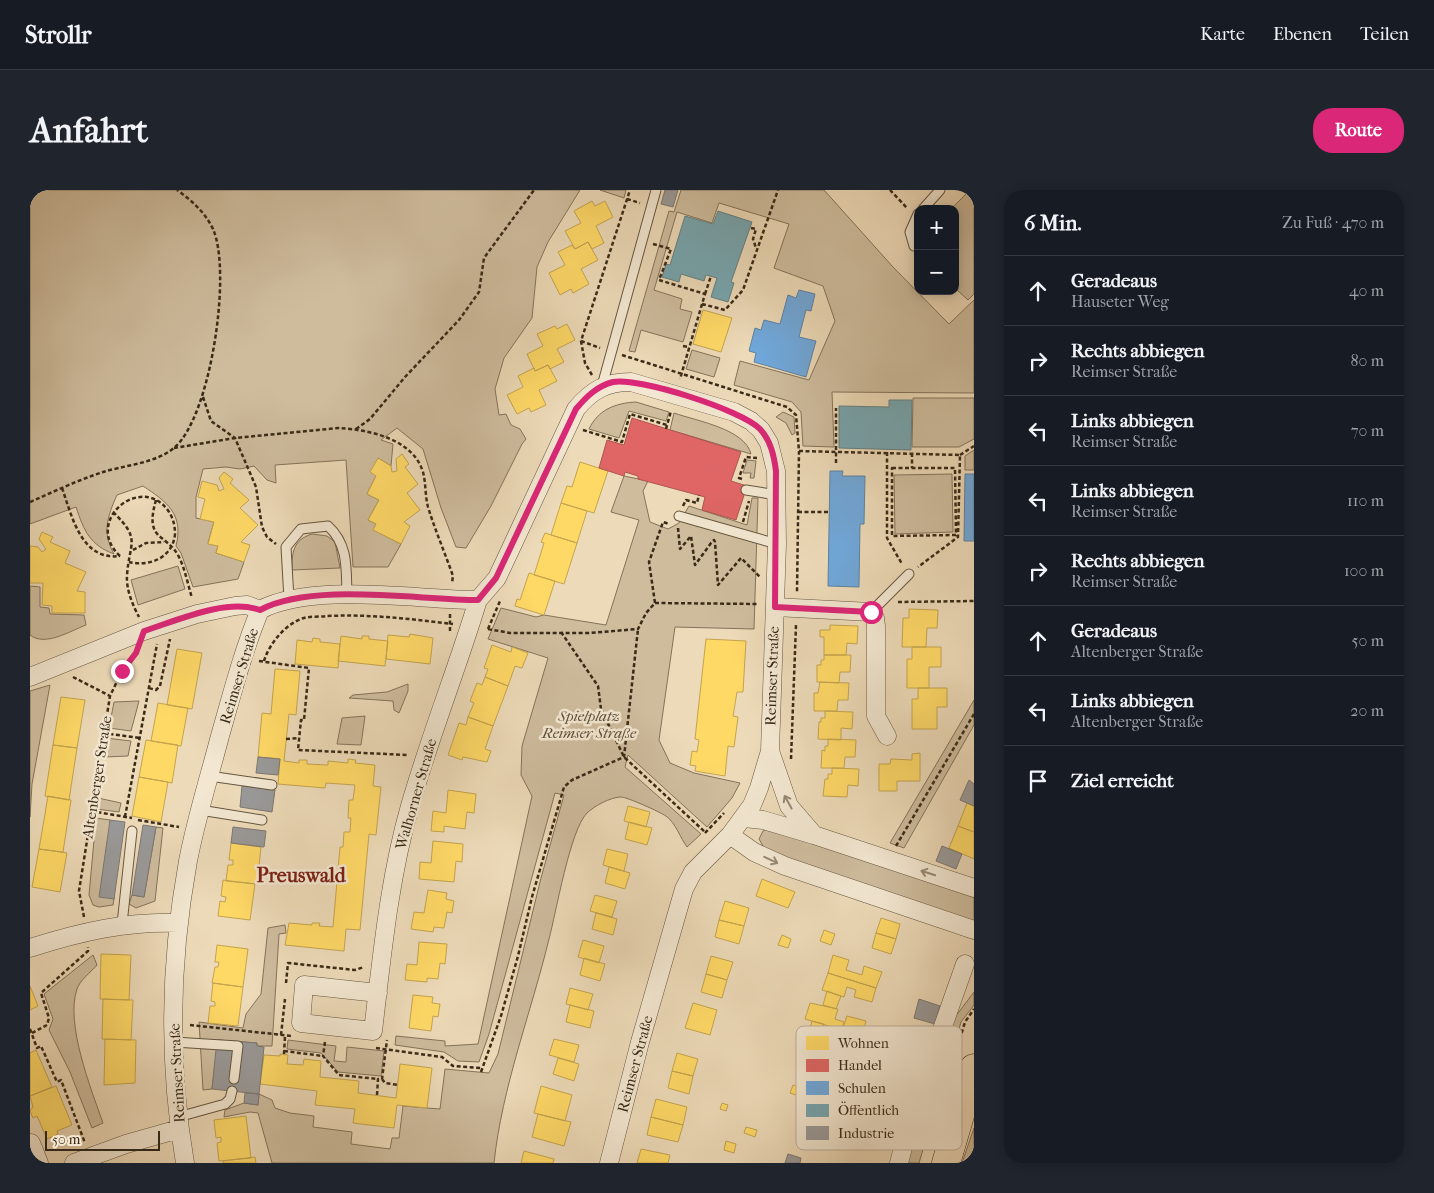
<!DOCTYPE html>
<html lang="de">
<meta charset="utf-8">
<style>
:root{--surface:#171b24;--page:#20242c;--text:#f1f3f6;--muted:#9ea1a6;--line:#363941;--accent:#db2777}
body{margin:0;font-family:"IM FELL French Canon",serif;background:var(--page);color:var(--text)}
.controls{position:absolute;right:15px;top:15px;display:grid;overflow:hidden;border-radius:10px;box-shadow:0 2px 12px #0003}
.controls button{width:45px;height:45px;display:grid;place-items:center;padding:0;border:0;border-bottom:1px solid var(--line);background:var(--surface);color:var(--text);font:25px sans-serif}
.scale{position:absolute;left:15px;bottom:12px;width:115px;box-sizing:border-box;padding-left:5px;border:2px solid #392a17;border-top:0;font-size:14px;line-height:18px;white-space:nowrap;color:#392a17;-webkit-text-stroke:4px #f3e7d1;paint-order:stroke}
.stop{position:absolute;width:15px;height:15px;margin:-11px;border:4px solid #db2777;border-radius:50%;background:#fff}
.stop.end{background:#db2777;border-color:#fff;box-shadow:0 1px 5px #0008}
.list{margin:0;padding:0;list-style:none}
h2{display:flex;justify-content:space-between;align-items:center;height:65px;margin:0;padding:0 20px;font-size:21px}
h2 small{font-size:16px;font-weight:400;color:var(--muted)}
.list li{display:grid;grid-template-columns:32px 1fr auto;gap:15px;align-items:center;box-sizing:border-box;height:70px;padding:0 20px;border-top:1px solid var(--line)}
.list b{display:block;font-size:19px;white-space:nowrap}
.list p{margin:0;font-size:16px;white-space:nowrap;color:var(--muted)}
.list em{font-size:16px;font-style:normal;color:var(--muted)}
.icon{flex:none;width:28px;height:28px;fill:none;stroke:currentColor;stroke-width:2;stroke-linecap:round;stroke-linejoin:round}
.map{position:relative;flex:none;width:944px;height:973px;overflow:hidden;border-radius:20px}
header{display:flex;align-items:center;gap:30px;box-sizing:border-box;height:70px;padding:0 25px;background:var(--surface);border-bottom:1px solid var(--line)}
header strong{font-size:24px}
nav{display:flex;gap:28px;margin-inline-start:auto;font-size:18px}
.intro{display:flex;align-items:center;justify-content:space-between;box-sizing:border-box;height:120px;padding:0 30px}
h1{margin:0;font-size:35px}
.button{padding:12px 22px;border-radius:20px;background:var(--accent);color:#fff;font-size:18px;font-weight:700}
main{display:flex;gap:30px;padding:0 30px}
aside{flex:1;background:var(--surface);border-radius:20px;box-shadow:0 2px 12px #0003}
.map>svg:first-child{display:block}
</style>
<header>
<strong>Strollr</strong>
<nav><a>Karte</a><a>Ebenen</a><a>Teilen</a></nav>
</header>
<div class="intro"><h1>Anfahrt</h1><a class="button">Route</a></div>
<main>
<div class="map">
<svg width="944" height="973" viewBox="0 0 944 973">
<rect width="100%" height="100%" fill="#eddab8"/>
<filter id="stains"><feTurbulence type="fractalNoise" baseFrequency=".004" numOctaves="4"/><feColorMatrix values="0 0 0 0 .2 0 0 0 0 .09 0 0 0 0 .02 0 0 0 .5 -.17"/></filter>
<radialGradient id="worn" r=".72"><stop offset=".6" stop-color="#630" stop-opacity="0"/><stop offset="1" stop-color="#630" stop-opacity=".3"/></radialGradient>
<path fill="#cebc9d" stroke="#84735a" d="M0 0H550L518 52 507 77 502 128 474 168 465 199 469 225 476 224 481 235 490 239 496 249 492 254 461 316 436 358 426 357 411 318 393 259 367 238 351 250 363 254 361 276 348 268 346 286 337 304 349 310 338 330 346 334 344 340 371 354 358 377H323L316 270 245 275 246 293 237 290 224 276 210 279 196 277 173 279 166 307V328L184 332 178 353 188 356 186 363 214 372 208 389 163 397 151 363 146 356C154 324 137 312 113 296L87 305C77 327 72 343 84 364 60 355 54 341 46 317L0 334Z
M570 0H596L594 8Z
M651 0H794L863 77 919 134 944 110V203L802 202 804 257 773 256 771 222 762 212 704 195 710 171 779 190 805 131 793 96 744 78 759 34 689 13 682 33 647 22 624 100 652 109 650 119 662 122 653 152 611 140 605 162 599 161 639 21 644 22Z
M940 0H944V104L938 110 925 98V19H921Z
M662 160 690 168 684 187 656 179Z
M883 208H944V249L929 257H882Z
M606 212 639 222 636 231 599 221 589 248 559 239C568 220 585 213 606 212Z
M753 222 764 227 765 243 762 245 756 233 746 227Z
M644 223C667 231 715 239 721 264L640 240Z
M944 260V280H935V266Z
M717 270 726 271 724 288H720L721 283H713Z
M922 284 923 342 865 344 864 285Z
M594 286 618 291 613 301 620 332 638 339 649 333 659 316 717 335 722 308H728L724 439 645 437 629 550 640 573 664 583 710 593 702 608 677 637 598 565 595 577 671 644 657 657C651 649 645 632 636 626 630 622 597 607 591 607 581 607 564 616 557 623 540 640 526 723 519 749 501 823 472 897 464 973H242L228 923 220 922 194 927 195 920 214 913 228 915 229 904 242 910 245 918 260 923 284 926 283 937 322 942 321 954 360 959 362 948H369L373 916 410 919 415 879 459 883 468 864 511 688 534 605 525 603 459 844 449 872 428 871 414 862 365 855 366 846 415 851V856L448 854 502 606 491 585 492 556 518 468 458 449 471 418 506 427 514 425 576 435 609 330 581 322Z
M282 344 297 346 305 352 310 378 262 380C262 362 263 350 282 344Z
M148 376 155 399 108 415 101 390Z
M0 396 10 397V417L19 418 20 424 54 425 56 435C40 441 15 457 0 445Z
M378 494V501L369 523 364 520 363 511 319 508 323 505 357 502Z
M20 495 2 594 0 627V501Z
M944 510V535L874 658 860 653Z
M109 511 101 541 79 538 84 512Z
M335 526 331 555 307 554 312 528Z
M76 548 101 551 98 566 74 567Z
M68 608 91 613 89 622 66 619Z
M66 628 80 630 84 709 83 715 69 717 63 715 59 705Z
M126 637 133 638 125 711 106 718 99 714 102 705 114 707Z
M740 637 944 707V732L741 663 733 656 729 649 733 641Z
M255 735 256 743 249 744 242 856H227V853L188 850 182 899 173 900 169 832 213 838 216 824 231 804 238 738Z
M63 765 67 775C61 782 50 790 47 799 35 833 61 899 73 933L62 938 40 882 19 840 23 829 14 804Z
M944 802V815L931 832 889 973H874L916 839Z
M258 850 306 856 304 871 316 872 317 857 354 861 351 886 308 882 291 863 257 859Z
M944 938V973H932Z"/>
<path fill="#ffd966" stroke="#c4a44e" d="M562 11 565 16 575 11 583 27 566 36 574 53 562 59 558 52 545 59 535 41 551 33 544 21Z
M558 52 568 70 551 79 559 94 543 103 541 99 530 105 519 83 535 75 528 62 542 55 545 59Z
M673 120 702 128 691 162 663 154Z
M537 134 545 150 527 159 534 172 520 179 518 175 505 181 497 164 513 156 507 144 525 136 527 139Z
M518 175 527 191 509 200 516 215 501 222 499 218 487 224 477 205 493 197 488 186 504 178 505 181Z
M372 264 379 274 375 277 388 294 377 303 390 320 374 332 380 336 371 354 343 340 346 334 338 330 349 310 337 304 346 286 340 282 348 268 361 276 362 282 367 281 366 269Z
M550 272 578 281 564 323 531 313 537 296 542 297Z
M194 282 203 289 200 293 219 310 210 318 228 335 211 352 220 355 214 372 186 363 188 356 178 354 184 332 170 329 175 309 168 307 172 291 187 295 189 301 194 299 189 288Z
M531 313 557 321 547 353 521 345Z
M12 342 23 347 20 352 40 361 35 373 56 382 47 401 55 402V423H22V416L12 415 13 393H0V356L8 357 12 362 16 359 9 349Z
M515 343 547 353 534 394 504 385 514 353 511 352Z
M499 383 525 391 514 425 485 416 487 409 490 410Z
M879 419 908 420 907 438H897L896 457H872L873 428H879Z
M800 435 828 436 827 454 817 453 816 465H794V447H790V440H800Z
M380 444 403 448 400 474 356 469 358 445 379 447Z
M311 446 332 449V446H339V449L358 451 355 476 308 471Z
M283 448 290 449V452L310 454 308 478 265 474 267 450 282 452Z
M676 449 716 451 713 502H707L703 526 708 527 704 557 698 556 695 586 665 581 666 576 660 575 662 561 667 562 669 550 665 549Z
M462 455 481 462 482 457 498 463 492 478 485 476 478 496 455 487 458 479 454 478Z
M882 457H911V477H899V498H877V469H882Z
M147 459 172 463 162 519 137 515Z
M794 465H821L820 482H810L809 493 787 492V475H791V470H794Z
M245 479 270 481 266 525 259 524 254 571 269 573V570H277V574L298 575V571L318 573V569L326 570 325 573 345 575 343 596 351 597 346 645 339 644 330 740 316 739 314 761 255 755 259 733 282 735V733H290L289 736 303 737 310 657H313L314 642H320L321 628H318L319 610H323L325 595 296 593 295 598 248 594 250 569 228 567 232 523 241 524Z
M455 487 478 496 463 536 438 527 444 513 440 511 447 493 452 495Z
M790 492 819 493 818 510H808L807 521H784V503H788Z
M888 498H917V517H907V539H882V509H888Z
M31 507 55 510 47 558 23 555Z
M128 513 158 518 151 556 121 551Z
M795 521 823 522 822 539 811 538V550L788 549 789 532H791V528H795Z
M438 527 463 536 455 559 461 561 457 572 433 567 432 570 418 565 429 533 436 535Z
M798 549 826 550 825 567H815L814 578H791L792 560 795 561V556H798Z
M116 550 148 555 142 593 109 587Z
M23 555 47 558 39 610 15 606Z
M890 563V591H867V601H849V574H860L861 569 882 570V564Z
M802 578 829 579 828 596 818 595 817 607 793 606 795 589H798V584H802Z
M109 587 138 592 131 632 102 626Z
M418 600 446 604 444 623 437 622 435 639 414 636V642L401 641 403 621 416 623Z
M18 606 41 610 33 662 9 659Z
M937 613 944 616V642L928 636Z
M598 616 620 622 616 637 594 631Z
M599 632 622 638 617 655 595 649Z
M928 636 944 642V669L919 658Z
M403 651 433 654 432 672 426 671 424 692 389 689 390 672 401 673Z
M201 653 231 657 227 694 196 691 198 675H203V670H199Z
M9 659 37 663 30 702 2 697Z
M577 659 598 664 594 681 573 675Z
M579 677 600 683 595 699 575 693Z
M732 689 765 702 758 718 726 706Z
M193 690 225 694 220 730 188 726 190 711 195 712 196 707 191 706Z
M398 700 417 703 416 709 424 711 422 723 417 722 414 738 404 737 403 742 381 739 384 722 394 723Z
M565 705 587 711 582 727 560 721Z
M695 711 719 718 714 736 689 730Z
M566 723 587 729 583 745 562 739Z
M851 728 870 734 866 749 846 743Z
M689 730 714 736 709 754 685 747Z
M794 740 805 744 801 755 790 751Z
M846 743 866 749 861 764 842 758Z
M752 745 761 749 758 758 748 755Z
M553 750 574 756 569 773 548 767Z
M389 752 417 754 415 774 410 773 408 789 397 788V792L375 790 377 774 387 775Z
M187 755 218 759 213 797 182 793 185 777H188L189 772H185Z
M71 764 101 765 99 810 70 809Z
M803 765 819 770 816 780 832 785 834 776 852 782 846 798 798 783Z
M681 766 703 772 697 790 676 784Z
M554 768 575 774 570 791 550 785Z
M798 783 846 798 842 812 824 807 826 800 817 797 814 807 792 800Z
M676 784 697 790 692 808 671 802Z
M183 793 213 797 208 836 178 833 180 816H185V812L181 811Z
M0 796 8 816 0 820Z
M540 798 563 804 558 820 536 814Z
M797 801 811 806 806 819 793 815Z
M383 805 403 807 402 813 410 814 408 827 403 826 401 841 379 838Z
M73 809 103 810 101 850 72 849Z
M663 813 687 820 680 845 655 838Z
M780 813 808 819 805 829 814 832 812 840 775 829Z
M540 815 564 821 560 838 536 832Z
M817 826 836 831 832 846 812 840Z
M782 831 794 834 791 842 780 839Z
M75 849 106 850 105 893 74 895Z
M524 849 549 855 544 872 519 865Z
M6 860 22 897 0 906V863Z
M647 863 668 869 663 886 642 881Z
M250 864 258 865 257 874 273 875 274 869 291 871 290 887 329 891 328 903 366 908 370 874 402 878 397 918 367 915 364 938 323 933 325 919 285 915 287 901 230 894 234 865 250 866Z
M528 868 549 874 544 891 523 884Z
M642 881 663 886 659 904 638 898Z
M763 895 778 900 775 908 760 903Z
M26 896 42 935 27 941 28 944 17 949 7 926 3 928 0 921 3 917 0 906Z
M511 896 542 905 535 931 504 923Z
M626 909 657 917 653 935 621 927Z
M692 913 698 915 696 921 690 919Z
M508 924 541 932 534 956 502 947Z
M216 926 221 968 189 971 187 953 191 952V947L186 948 184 930Z
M621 927 653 935 648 952 617 945Z
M716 937 727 940 725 947 714 943Z
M696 951 706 954 704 963 694 960Z
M611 959 640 965 638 973H607Z
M494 961 524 969 523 973H491Z
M225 967 226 973H193V971Z"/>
<path fill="#e06666" stroke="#ae544e" d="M602 228 711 262 701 291 717 296 706 330 672 320 675 307 608 289V286L595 282 594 286 569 278 577 250 594 255Z"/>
<path fill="#6fa8dc" stroke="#5f82a1" d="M769 100 785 104 781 121 776 120 769 147 786 151 776 187 724 172 726 163 719 161 725 138 731 140 734 130 750 134 758 105 766 108Z
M800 281H813L812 286H835L834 334H830L829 397 798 396Z
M935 284H944V351H934Z"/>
<path fill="#76a5af" stroke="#648081" d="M688 21 722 32 701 92 704 93 698 112 681 107 687 88 676 85 674 91 651 84 649 92 632 87 636 74 640 75 655 26 683 34Z
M859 210H882L881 260 809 258V216L859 217Z"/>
<path fill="#999" stroke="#7c7872" d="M635 0H648L643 17 631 14Z
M228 567 250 569 248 585 226 583Z
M939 590 944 594V616L930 610Z
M212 596 245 600 242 622 210 617Z
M80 630 95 632 84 709 69 707Z
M113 635 126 637 114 707 102 705Z
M203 637 236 641 234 657 201 653Z
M912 656 932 664 926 679 906 671Z
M889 809 910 816 905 834 884 828Z
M187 850 227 853V856L234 857 229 904 182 899Z
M215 903 229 904 228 915 214 913Z
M758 964 771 968 770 973H755Z"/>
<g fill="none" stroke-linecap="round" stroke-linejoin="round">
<defs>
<path id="lane" d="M893 19 910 0
M884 56 880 42 888 24
M572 196 626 0
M716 300 747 305
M649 326 747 354
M259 409 256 357 271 339 298 336C319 355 316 380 317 406
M841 422 879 384
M179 586 242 595
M170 620 232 630
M92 734 102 641
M144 852 208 856 204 889
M148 927 195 914 200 909 202 901"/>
<path id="street" d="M745 417 841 422 845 428 846 436V526L857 546
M0 487 114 441 167 424 205 416 217 415 230 420
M740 561 759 616 784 645 944 698
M714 628 733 630 784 645
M700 645 724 662 755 676 944 740
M0 758C50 742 97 731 149 733
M348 803 274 795 271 833 343 841C352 766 359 689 380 616 400 546 427 479 448 410
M1 953 9 973
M44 973 96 954 149 939
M155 973C138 874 140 770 158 671 166 629 179 588 190 546 202 504 213 461 230 420 283 392 387 410 448 410L467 388 546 219C562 200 576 192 601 192L704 222 721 231 731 240 739 253 746 281 747 354 740 561 729 598 722 615 700 645 663 682 654 699 610 852 579 973
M869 973 880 930 935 774"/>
<path id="primary" d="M916 973 944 878"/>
</defs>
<use href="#lane" stroke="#66563f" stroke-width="11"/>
<use href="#street" stroke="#66563f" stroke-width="19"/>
<use href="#primary" stroke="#392a17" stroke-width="29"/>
<path stroke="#392a17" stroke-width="2.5" stroke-dasharray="4 2.5" stroke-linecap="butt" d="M860 0 877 18
M597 9 610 13
M721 38 726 39 723 49 726 58
M623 54 641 59 629 90 675 104 650 189
M675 104 681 86
M672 114 695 120 713 100 748 0
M551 151 570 158
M653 156 659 157
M592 165 757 217 766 225 769 261 767 402
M562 185 555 173 551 151 600 0
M173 207 181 231 205 248 226 297 232 337 237 347 246 354
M326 239 340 229 375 187 429 130 449 102 454 68 504 0
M636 239 641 221
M553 240 592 252 600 224 637 235
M144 258 205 248 309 238C340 240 383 249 393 282 396 293 395 306 398 317 405 340 415 363 423 386L422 393
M769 261 930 265 928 347 888 377
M857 262V348L872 374
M882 263V278
M930 265 944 256
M806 273V218
M862 278H925L926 345 862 346Z
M712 289 709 288 716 267 727 268
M32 298C42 326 51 371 90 366
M126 310C114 352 136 342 149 367 155 379 158 395 162 408
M0 312C23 302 46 291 70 283 93 275 126 274 145 257 181 225 202 82 183 39 175 22 161 10 147 0
M653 316 656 310 667 313 669 305
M83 322C112 350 99 352 97 386 96 399 103 416 109 427
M768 322H799
M713 332 719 311
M648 338 650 359 661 346 665 375 681 353 684 350 685 352 688 395 711 368 730 387
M103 360 116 353 134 352
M90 366C53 332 109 284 137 319 143 327 145 335 145 344 143 368 119 377 99 372
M868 412 944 411
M625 413 729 414
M420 424V441
M458 439 470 411
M458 439 480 443H559L608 439 616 423 625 413 619 372 633 332 639 334
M531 442 568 496 571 519 594 567 676 643
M229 471 279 478 274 530H271L268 560 378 565
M234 471C239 454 256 433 274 428 281 426 290 427 297 426 340 424 381 429 423 434
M43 487 80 506
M119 498 126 500 130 496 140 449
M73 543 110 548
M256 549 269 548
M761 569 766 435
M61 621 102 628
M95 627 127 454
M108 630 149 637
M675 643 694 623
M866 656 944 524
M54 727 49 701 80 506 92 481 106 463
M256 793 258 773 325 780 334 777
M160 835 262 846
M0 839 7 858 11 856 27 892 31 890 55 953
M2 843 17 835 19 828 11 803 58 761V757
M251 845 255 809
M295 852 293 866 309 885 348 889
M346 858 412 867 423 876 451 878
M254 861 293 866
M254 864 255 846
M924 868 935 832 944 819
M451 882 471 826 488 766 502 707 534 597 542 590 594 567 608 439
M352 889 355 893 368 895
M347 905 348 889H352L357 850"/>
<use href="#lane" stroke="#f3e7d1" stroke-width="9"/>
<use href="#street" stroke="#f3e7d1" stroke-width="18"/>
<use href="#primary" stroke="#eddab8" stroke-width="28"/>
</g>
<defs><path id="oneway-shaft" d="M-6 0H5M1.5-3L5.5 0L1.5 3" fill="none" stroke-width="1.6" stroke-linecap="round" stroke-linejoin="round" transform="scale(1.25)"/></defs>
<g stroke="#968874">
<use href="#oneway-shaft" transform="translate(758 612) rotate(-119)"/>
<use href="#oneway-shaft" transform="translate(741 670) rotate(25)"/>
<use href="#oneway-shaft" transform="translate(898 683) rotate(-162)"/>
</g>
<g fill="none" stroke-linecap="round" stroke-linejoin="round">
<path stroke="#db2777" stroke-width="6" d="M92 481 106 463 114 441C148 430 197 408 230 420 283 392 387 410 448 410L466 388 546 219C556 207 567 196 583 192 608 187 712 220 730 239 741 251 744 266 746 281L745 417 841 422"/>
</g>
<g text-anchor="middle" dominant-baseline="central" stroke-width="5" stroke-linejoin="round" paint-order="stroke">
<g font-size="15" fill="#392a17" stroke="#f3e7d1">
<text transform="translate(209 486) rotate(-73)">Reimser Straße</text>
<text transform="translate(742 486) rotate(-88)">Reimser Straße</text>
<text transform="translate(67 587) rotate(-81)">Altenberger Straße</text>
<text transform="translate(386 604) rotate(-74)">Walhorner Straße</text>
<text transform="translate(605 874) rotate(-75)">Reimser Straße</text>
<text transform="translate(147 883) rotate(-93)">Reimser Straße</text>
</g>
<g font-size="15" font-style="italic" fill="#5e4e38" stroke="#f3e7d1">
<text x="559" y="526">Spielplatz<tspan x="559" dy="17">Reimser Straße</tspan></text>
</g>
<g font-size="20" font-weight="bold" fill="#7a1f14" stroke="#f3e7d1">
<text x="271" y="685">Preuswald</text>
</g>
</g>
<rect x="766" y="836" width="166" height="124" rx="8" fill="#f3e7d1" stroke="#bbae99" stroke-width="1"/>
<rect x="776" y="846" width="23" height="14" fill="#ffd966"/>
<rect x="776" y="869" width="23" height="13" fill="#e06666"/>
<rect x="776" y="891" width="23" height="14" fill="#6fa8dc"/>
<rect x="776" y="914" width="23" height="13" fill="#76a5af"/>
<rect x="776" y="936" width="23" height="14" fill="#999"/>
<g font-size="14" fill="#392a17">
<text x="808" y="858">Wohnen</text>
<text x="808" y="880">Handel</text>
<text x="808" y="903">Schulen</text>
<text x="808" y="925">Öffentlich</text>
<text x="808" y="948">Industrie</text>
</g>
<rect width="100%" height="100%" filter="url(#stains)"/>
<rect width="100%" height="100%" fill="url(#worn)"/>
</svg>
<div class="controls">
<button>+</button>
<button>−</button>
</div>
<div class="scale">50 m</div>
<div class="stop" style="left:841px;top:422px"></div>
<div class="stop end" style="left:92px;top:481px"></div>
</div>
<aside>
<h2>6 Min.<small>Zu Fuß · 470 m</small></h2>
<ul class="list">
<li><svg class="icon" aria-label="ahead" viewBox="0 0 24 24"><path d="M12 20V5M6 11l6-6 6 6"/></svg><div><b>Geradeaus</b><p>Hauseter Weg</p></div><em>40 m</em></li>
<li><svg class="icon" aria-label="right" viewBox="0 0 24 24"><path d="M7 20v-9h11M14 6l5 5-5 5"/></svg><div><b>Rechts abbiegen</b><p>Reimser Straße</p></div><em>80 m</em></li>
<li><svg class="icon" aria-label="left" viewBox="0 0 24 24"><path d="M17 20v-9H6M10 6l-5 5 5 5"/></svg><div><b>Links abbiegen</b><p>Reimser Straße</p></div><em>70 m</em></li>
<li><svg class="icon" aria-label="left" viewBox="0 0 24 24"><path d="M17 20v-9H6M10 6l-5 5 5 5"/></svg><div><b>Links abbiegen</b><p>Reimser Straße</p></div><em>110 m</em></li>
<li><svg class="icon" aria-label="right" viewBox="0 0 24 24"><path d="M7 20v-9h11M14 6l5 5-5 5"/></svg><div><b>Rechts abbiegen</b><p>Reimser Straße</p></div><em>100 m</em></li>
<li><svg class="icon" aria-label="ahead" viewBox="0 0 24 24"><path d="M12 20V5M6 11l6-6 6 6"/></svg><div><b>Geradeaus</b><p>Altenberger Straße</p></div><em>50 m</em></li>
<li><svg class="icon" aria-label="left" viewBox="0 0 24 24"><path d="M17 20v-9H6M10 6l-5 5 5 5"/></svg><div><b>Links abbiegen</b><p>Altenberger Straße</p></div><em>20 m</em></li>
<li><svg class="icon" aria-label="arrive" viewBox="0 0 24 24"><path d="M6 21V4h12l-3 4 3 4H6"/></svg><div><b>Ziel erreicht</b></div></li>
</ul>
</aside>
</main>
